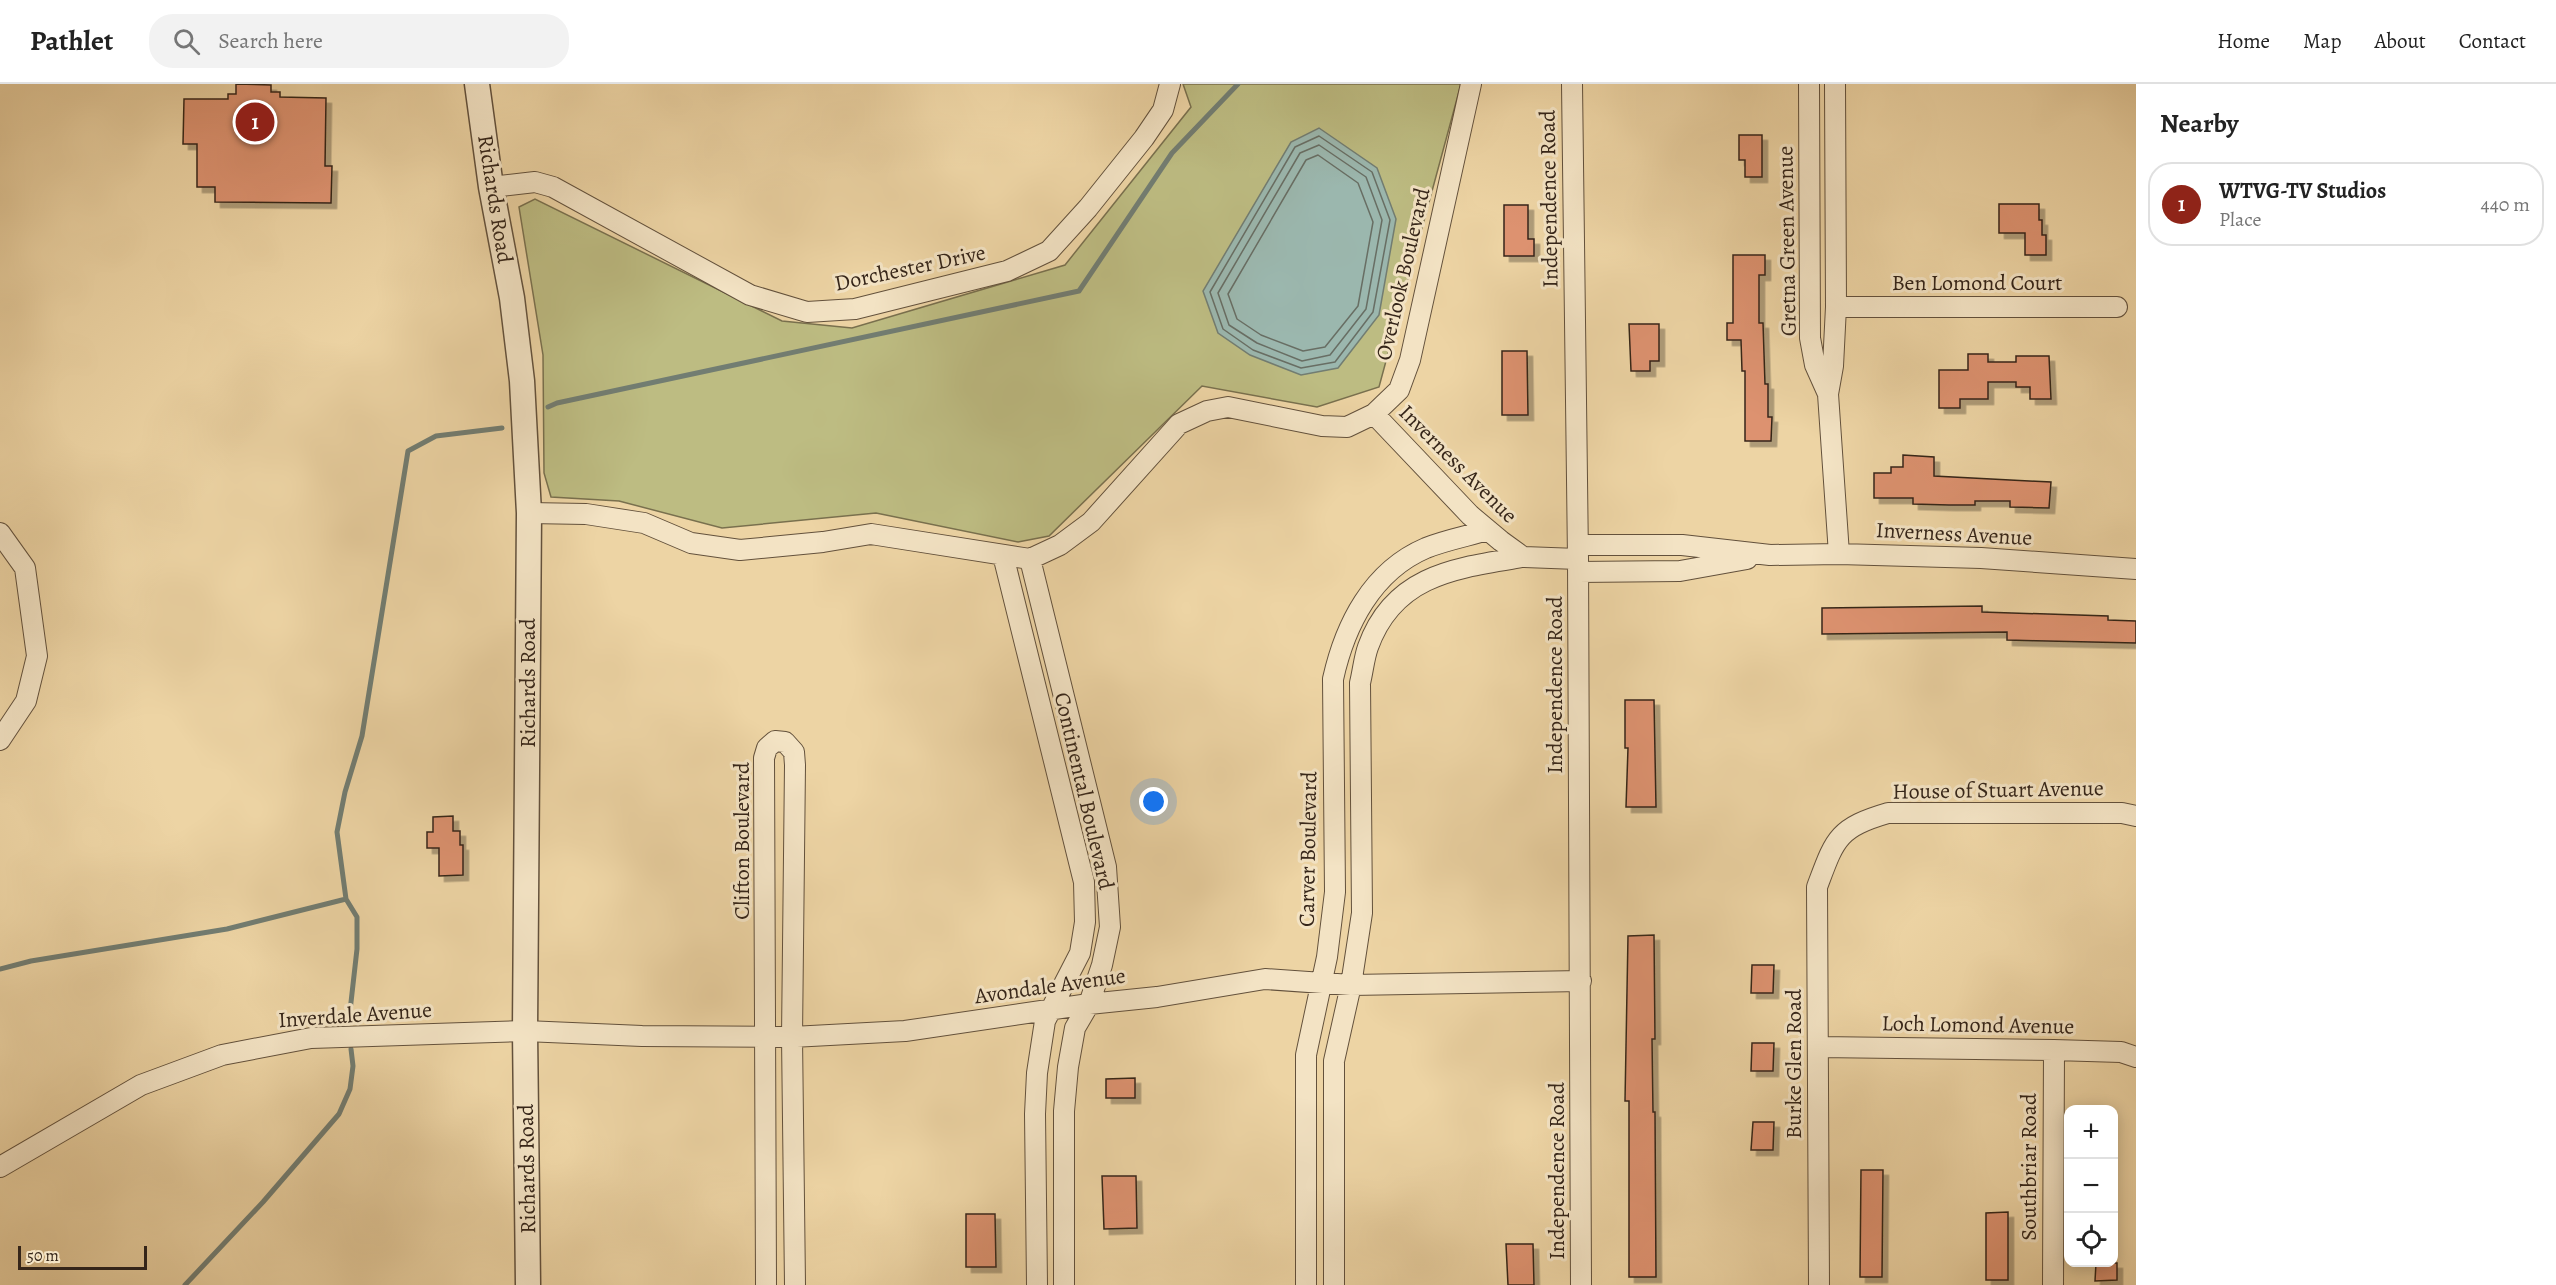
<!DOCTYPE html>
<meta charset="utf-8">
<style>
:root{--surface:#fff;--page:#f2f2f2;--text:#222;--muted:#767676;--line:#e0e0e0;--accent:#8f2418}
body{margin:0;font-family:Alegreya,serif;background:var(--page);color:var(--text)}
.controls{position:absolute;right:18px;bottom:18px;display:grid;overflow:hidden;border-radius:12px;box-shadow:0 3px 15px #0003}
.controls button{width:54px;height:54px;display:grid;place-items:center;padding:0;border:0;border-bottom:2px solid var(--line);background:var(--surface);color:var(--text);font:30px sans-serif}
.scale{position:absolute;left:18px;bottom:15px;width:129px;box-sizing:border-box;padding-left:6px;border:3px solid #352519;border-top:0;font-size:16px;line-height:21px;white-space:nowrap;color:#352519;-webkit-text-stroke:4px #f3e3c4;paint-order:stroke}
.you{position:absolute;left:1154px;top:718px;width:21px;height:21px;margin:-15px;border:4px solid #fff;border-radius:50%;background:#1a73e8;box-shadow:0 0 0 9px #1a73e833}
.badge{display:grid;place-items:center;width:39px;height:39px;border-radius:50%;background:var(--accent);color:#fff;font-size:20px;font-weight:700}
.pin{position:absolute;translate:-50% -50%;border:3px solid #fff;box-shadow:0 2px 6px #0006}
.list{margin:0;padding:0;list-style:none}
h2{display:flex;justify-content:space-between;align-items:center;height:78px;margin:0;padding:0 24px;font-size:26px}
h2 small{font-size:20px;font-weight:400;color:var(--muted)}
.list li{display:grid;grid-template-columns:39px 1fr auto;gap:18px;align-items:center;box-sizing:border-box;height:84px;margin:0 12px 12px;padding:0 12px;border:2px solid var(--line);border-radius:24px}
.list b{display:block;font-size:22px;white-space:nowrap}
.list p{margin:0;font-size:20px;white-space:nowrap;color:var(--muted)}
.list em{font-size:20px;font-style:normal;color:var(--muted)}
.icon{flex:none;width:33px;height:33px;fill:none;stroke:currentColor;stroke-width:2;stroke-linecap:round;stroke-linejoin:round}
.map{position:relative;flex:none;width:2136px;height:1201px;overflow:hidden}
header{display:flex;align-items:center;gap:36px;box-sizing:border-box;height:84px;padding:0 30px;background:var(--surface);border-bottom:2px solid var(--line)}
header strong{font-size:28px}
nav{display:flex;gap:33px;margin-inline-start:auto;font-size:21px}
.search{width:420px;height:54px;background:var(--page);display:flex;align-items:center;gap:15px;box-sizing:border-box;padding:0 21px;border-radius:24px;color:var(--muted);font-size:22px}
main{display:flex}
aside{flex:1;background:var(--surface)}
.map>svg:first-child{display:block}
</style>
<header>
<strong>Pathlet</strong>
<div class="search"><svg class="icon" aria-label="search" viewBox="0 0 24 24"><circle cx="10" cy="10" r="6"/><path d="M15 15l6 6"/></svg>Search here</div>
<nav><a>Home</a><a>Map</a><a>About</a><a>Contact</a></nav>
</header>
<main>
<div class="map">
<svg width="2136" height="1201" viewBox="0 0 2136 1201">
<defs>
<filter id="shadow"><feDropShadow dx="5.5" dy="5.5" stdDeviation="0" flood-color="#0004"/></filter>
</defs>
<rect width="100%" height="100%" fill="#edd4a4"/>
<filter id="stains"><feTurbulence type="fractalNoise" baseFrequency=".00333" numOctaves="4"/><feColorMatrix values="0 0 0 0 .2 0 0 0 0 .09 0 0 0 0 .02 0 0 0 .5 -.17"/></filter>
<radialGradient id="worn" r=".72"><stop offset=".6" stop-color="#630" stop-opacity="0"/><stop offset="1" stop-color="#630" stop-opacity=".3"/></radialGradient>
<path fill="#bdbc82" stroke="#79704e" stroke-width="1.5" d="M1183 0H1461L1379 303 1317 323 1202 302 1049 452 1018 458 876 429 722 444 619 417 551 413 544 389 543 271 519 123 535 115 782 237 852 244 1065 181 1191 23Z"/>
<path fill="#9bb7ae" stroke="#727d72" stroke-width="1.5" d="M1319 44 1377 84 1396 135 1379 231 1338 284 1301 291 1250 271 1218 249 1203 207 1291 58Z"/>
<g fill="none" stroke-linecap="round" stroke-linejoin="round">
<path stroke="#686e64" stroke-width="1.5" d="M1319 52 1372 88 1390 136 1373 228 1335 278 1301 284 1253 266 1223 245 1210 208 1295 63Z
M1319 61 1366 93 1382 136 1366 225 1330 271 1302 277 1257 259 1229 241 1218 209 1300 69Z
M1318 71 1358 99 1373 138 1358 222 1325 263 1303 267 1261 251 1237 235 1228 210 1306 76Z"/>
<path stroke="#727d72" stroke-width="5" d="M548 323 557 319 1079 207 1172 69 1238 0
M346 815 357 833V865L349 936
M0 885 31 877 227 845 346 815 337 748 345 708 362 652 408 367 436 352 502 344
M185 1201 263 1118 339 1030 350 1005 353 982 351 965"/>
</g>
<path fill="#dd9270" stroke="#352519" stroke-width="1.5" filter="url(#shadow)" d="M236 0 271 1V8H280V13L326 14 325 82H332L331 119 215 118V103H197V60H183L184 15H228V10H236Z
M1739 51H1762V93H1745V76H1739Z
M1999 120H2039V136H2042V151H2046V171H2025V149H1999Z
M1504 121H1528V155H1534V172H1504Z
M1733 171H1765V191H1759V239H1763L1765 300H1768V333H1772L1771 357H1745V287H1742L1741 256H1727V239H1733Z
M1629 240H1659V277H1650V287H1631Z
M1502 267H1527L1528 331H1502Z
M1968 270H1988V278H2016V272H2049L2051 315H2030V303H2016V298H1988V315H1960V324H1939V286H1968Z
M1903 371 1934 373V392L2051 398 2049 424 2010 423V417H1975V421H1949L1913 420V414H1874V389H1891V383H1903Z
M1982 522V528L2108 532V536L2136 537V559L2007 556V548L1822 550V524Z
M1625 616H1654L1656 723H1626L1628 664H1625Z
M453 732V747H460V761H463V791L439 792V764H427V748H433V733Z
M1654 851 1655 955H1652L1653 1028H1655L1656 1193H1629V1017H1625L1628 852Z
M1752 881H1774L1773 909H1751Z
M1752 959H1774L1773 987H1751Z
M1135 994V1014H1106V995Z
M1753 1038H1774L1773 1066H1751Z
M1861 1086H1883L1882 1193H1860Z
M1102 1092H1136L1137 1144 1104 1145Z
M2008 1128V1196H1986V1129Z
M966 1130H995L996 1183H966Z
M1506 1160H1533L1534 1201H1508Z
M2096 1179H2117V1196L2095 1197Z"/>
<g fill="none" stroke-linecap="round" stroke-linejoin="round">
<defs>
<path id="minor" d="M1572 0 1578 475 1581 1201
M1809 0 1810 254 1815 281 1828 310
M1835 0 1836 223 1833 282 1828 310 1839 470
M491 103 535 98 553 103 750 211 807 228 855 225 1007 187 1049 167 1088 124 1144 54 1163 26 1170 0
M1836 223H2117
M1374 330 1470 431 1501 457 1523 473 1578 475
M529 429 586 430 644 439 691 459 740 466 823 458 871 450 1030 475 1060 461 1091 438 1179 340 1207 327 1228 323 1322 342 1347 343 1374 330 1399 306 1410 276 1471 0
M0 449 25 484 37 572 26 617 0 656
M1578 461H1682L1770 471 1839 470 1981 474 2136 485
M1003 471 1084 798 1085 838 1080 869 1045 937 1037 989 1035 1030 1037 1201
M1030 475 1106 783 1110 843 1102 881 1089 920 1075 944 1068 983 1064 1027V1201
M1578 488 1680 487 1747 475
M1819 963 2054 966 2121 968 2136 973
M0 1083 141 1001 222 971 311 954 525 947 642 952 792 953 905 947 1089 920 1157 913 1265 895 1351 901 1581 897
M766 1201 764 674 767 664 775 657 785 658 794 668 795 681 792 953 795 1201
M1306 1201V971L1327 873 1335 808 1333 595C1345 541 1372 487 1426 464 1446 456 1468 452 1488 446
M1334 1201V977L1351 901 1362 829 1360 599C1363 587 1364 574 1368 563 1394 490 1457 484 1523 473
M1819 1201 1817 803C1835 755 1837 744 1888 729H2122L2136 732
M2053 1201 2054 966"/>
<path id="tertiary" d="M477 0 491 103 512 214 522 297 529 429 525 947 528 1201"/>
</defs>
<use href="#minor" stroke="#63513c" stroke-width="22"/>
<use href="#tertiary" stroke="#63513c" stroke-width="27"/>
<use href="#minor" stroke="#f3e3c4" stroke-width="20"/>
<use href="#tertiary" stroke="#f3e3c4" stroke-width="24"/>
</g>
<g text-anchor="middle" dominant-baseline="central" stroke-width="6" stroke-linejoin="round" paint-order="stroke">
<g font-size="22" fill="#352519" stroke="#f3e3c4">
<text transform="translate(495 115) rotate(81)">Richards Road</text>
<text transform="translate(1549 115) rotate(-91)">Independence Road</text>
<text transform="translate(1787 157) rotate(-91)">Gretna Green Avenue</text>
<text transform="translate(910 184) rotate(-12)">Dorchester Drive</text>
<text transform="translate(1403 190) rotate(-77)">Overlook Boulevard</text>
<text x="1977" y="199">Ben Lomond Court</text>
<text transform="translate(1458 380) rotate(45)">Inverness Avenue</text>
<text transform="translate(1954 450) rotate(3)">Inverness Avenue</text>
<text transform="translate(528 599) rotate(-90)">Richards Road</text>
<text transform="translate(1555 601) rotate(-90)">Independence Road</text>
<text transform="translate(1998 706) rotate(-1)">House of Stuart Avenue</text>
<text transform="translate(1084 707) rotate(77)">Continental Boulevard</text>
<text transform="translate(742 757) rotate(-90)">Clifton Boulevard</text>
<text transform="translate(1308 765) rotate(-89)">Carver Boulevard</text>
<text transform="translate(1050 902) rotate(-8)">Avondale Avenue</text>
<text transform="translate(355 931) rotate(-4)">Inverdale Avenue</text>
<text transform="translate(1978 941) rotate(1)">Loch Lomond Avenue</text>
<text transform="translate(1794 980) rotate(-90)">Burke Glen Road</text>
<text transform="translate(2029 1083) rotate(-90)">Southbriar Road</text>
<text transform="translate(527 1085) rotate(-91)">Richards Road</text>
<text transform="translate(1557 1087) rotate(-90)">Independence Road</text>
</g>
</g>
<rect width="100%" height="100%" filter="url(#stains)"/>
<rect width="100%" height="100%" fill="url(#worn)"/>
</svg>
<div class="controls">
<button>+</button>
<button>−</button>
<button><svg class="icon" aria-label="locate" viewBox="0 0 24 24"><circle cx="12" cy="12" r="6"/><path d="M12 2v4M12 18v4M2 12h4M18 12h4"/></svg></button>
</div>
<div class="scale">50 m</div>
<div class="you"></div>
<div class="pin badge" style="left:255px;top:38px">1</div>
</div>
<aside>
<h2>Nearby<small></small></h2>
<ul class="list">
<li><span class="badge">1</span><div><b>WTVG-TV Studios</b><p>Place</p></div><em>440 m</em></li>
</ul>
</aside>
</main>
